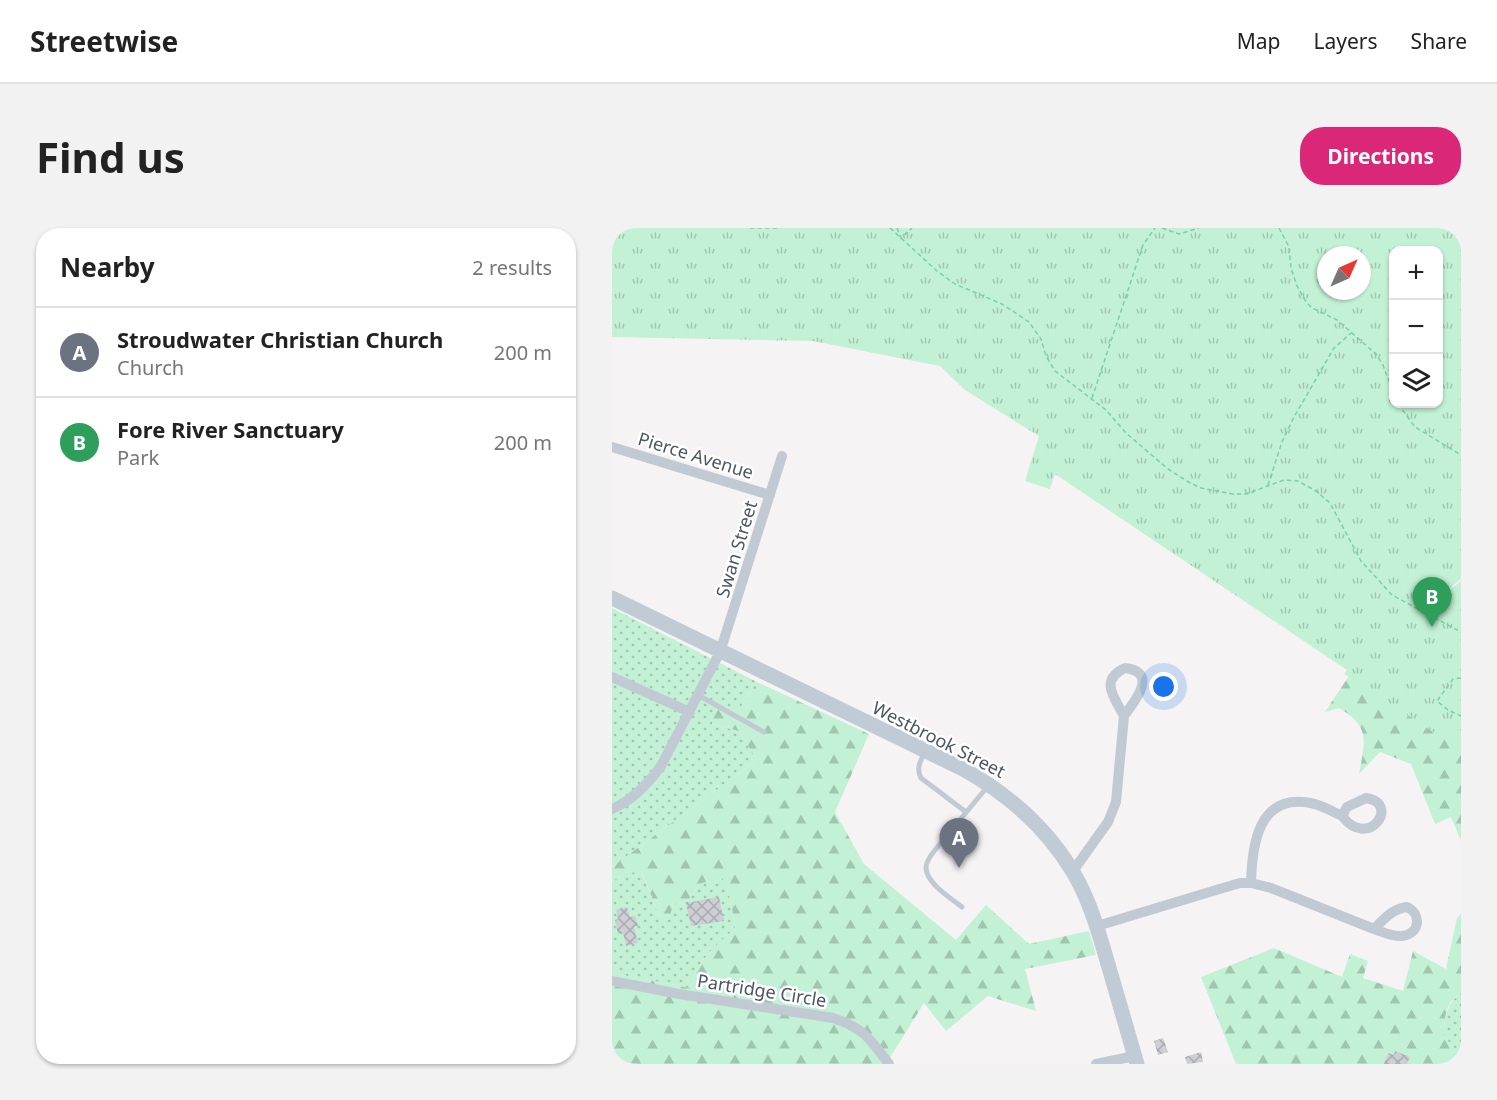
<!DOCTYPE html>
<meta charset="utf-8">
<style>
:root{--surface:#fff;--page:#f2f2f2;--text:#222;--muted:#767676;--line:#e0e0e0;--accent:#db2777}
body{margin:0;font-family:"Noto Sans",sans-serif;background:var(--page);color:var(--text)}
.controls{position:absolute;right:18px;top:18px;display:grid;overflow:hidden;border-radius:12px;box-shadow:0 2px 4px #0004}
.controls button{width:54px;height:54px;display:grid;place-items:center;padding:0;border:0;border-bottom:2px solid var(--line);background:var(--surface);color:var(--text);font:30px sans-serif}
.compass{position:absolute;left:705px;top:18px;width:54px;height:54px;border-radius:50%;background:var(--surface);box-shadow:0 2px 4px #0004;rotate:45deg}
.you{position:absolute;left:552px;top:459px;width:21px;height:21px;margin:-15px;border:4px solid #fff;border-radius:50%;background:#1a73e8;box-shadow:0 0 0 9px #1a73e833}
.badge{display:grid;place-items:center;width:39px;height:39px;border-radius:50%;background:var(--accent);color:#fff;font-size:20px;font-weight:700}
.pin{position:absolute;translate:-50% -50px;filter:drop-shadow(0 2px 3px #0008)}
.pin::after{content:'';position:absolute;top:32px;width:21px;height:18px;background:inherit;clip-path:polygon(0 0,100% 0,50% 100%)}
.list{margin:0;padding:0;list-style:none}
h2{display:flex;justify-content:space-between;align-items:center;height:78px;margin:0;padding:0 24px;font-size:26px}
h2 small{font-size:20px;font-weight:400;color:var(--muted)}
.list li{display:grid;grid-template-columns:39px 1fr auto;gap:18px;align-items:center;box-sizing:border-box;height:90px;padding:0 24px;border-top:2px solid var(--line)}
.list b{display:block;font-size:22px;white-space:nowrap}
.list p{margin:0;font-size:20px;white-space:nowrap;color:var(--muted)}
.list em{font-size:20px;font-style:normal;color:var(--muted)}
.icon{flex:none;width:33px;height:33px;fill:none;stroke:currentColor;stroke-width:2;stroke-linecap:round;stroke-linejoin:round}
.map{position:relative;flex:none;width:849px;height:836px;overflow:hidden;border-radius:24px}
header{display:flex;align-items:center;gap:36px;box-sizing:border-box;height:84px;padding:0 30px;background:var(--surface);border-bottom:2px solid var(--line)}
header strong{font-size:28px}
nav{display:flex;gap:33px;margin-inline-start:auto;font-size:21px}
.intro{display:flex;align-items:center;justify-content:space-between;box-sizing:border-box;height:144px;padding:0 36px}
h1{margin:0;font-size:42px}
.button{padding:15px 27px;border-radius:24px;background:var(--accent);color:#fff;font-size:21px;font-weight:700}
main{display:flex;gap:36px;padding:0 36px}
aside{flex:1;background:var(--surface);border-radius:24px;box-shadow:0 2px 4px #0004}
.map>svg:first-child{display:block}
</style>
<header>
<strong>Streetwise</strong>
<nav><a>Map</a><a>Layers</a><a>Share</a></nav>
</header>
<div class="intro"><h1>Find us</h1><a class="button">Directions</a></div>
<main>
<aside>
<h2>Nearby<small>2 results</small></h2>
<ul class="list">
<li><span class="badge" style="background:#6b7280">A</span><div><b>Stroudwater Christian Church</b><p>Church</p></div><em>200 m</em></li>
<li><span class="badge" style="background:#2e9e5b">B</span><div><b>Fore River Sanctuary</b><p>Park</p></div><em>200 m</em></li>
</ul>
</aside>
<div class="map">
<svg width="849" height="836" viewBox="0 0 849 836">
<defs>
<pattern id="grass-dots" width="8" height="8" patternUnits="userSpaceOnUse" patternTransform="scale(1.5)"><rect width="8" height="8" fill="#c3f1d5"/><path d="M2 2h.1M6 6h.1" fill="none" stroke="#a0c6b0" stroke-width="1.8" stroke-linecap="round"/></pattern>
<pattern id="forest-firs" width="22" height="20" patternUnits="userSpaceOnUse" patternTransform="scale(1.5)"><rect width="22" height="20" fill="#c3f1d5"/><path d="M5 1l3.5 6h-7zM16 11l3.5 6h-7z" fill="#a0c6b0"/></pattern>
<pattern id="park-tufts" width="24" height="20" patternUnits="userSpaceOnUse" patternTransform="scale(1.5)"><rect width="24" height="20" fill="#c3f1d5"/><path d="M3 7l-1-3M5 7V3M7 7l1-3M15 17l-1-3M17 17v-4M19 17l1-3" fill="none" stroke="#a0c6b0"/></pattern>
<pattern id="building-cross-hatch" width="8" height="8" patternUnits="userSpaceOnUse" patternTransform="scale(1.5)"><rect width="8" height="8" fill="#cdcfd5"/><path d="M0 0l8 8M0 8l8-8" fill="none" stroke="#a8abb0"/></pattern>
</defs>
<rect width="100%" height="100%" fill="#f5f3f3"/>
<path fill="url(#grass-dots)" d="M0 380 145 454 127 482 100 496 127 503 145 532 0 639Z
M29 643 48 690 61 676 75 673 90 655 110 648 119 674 123 700C103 719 85 732 78 760L0 745V654L11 645Z
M848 765H849V827L832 809C832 791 834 778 848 765Z"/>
<path fill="url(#forest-firs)" d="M751 427 849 496V613L839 589 823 596 799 536 768 524 747 546C753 513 759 499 727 480L713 484Z
M145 454 257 506 223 584 252 636 344 712 374 677 417 716 477 703 484 727 413 741 424 783 376 768 334 803 312 775 274 836H0V745L78 760C85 733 103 718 123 700L119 674 110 649 90 655 75 673 61 676 57 692 48 690 30 644 11 645 0 654V639L145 532 127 503 100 496 104 477 127 482Z
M849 686V765C833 774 832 792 832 809L849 827V836H624L589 749 662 720 730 749 738 726 756 733 751 750 791 763 801 723 834 741 845 690Z"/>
<path fill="url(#park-tufts)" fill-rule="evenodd" d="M0 0H849V351L806 386 849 353V522L732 446 735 442 443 246 438 261 413 253 427 208 353 162 328 138 201 113 0 109ZM826 22V176H782V22ZM714 27H750V63H714Z"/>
<path fill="url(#building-cross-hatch)" d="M107 669 112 693 79 698 74 675Z
M15 679 18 689 23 688 26 698 22 699 26 715 14 718 11 705 6 706 3 692 6 691 4 682Z
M551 810 556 824 546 827 542 813Z
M783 823 798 829 795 836H772L776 825 782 827Z
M589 824 591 834 575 836 573 829Z"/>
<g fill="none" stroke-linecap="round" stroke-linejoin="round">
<path stroke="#7ad0a6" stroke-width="1.5" stroke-dasharray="4.5 3" stroke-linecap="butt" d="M138 0H165
M278 0 325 43 343 56 390 76 417 94 429 111 434 128 443 143 494 182 514 205 556 241 578 255 589 260 621 266H634L672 252 686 253 704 263 718 275 749 333 780 367 849 404
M285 0 289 10 300 0
M550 0 567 6 587 0
M667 0 677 19 679 40 685 58 694 74 700 80 725 92 764 126 771 137 782 167
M480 170 531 17 543 0
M786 176 803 199 849 227
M656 257 670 214 682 189 722 120 739 105
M849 450 841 451 825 473 836 482 849 488"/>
<path stroke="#c1cad2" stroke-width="5" d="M86 467 152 504
M313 524C308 534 304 540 309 550L354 584
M350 679C339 670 315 656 314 640 314 633 319 627 323 622L376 558"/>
<path stroke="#c1cad2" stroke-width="10" d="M0 219 158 267
M513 440C547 444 523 473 512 488 502 469 487 452 513 440Z
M0 449 78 484
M754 570C789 575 757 623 730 588L735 579Z
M0 581C21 572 36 556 49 538L108 424 170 228
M461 643 496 594 504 574 512 488
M639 655C640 617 646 565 699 575 709 577 720 583 730 588
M795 679C810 686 808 706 790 708 780 709 771 704 762 701 772 691 780 681 795 679Z
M485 698 601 663 628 655H639L659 660 762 701
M0 753 67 766 221 790C252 800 258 811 277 836
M484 836 523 828"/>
<path stroke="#c1cbd6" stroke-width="15" d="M0 370 351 541C396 566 434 599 461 644 479 674 488 709 498 743 507 774 516 805 525 836"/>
</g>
<g text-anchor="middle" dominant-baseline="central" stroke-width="5" stroke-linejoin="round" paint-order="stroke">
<g font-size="18" fill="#4a5661" stroke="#fff">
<text transform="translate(84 227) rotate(17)">Pierce Avenue</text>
<text transform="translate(124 321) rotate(-73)">Swan Street</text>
<text transform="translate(327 511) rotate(27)">Westbrook Street</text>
<text transform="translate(150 762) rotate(9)">Partridge Circle</text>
</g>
</g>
</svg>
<div class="controls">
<button>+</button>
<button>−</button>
<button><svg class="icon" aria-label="layers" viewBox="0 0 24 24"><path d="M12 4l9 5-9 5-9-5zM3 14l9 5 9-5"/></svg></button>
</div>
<svg class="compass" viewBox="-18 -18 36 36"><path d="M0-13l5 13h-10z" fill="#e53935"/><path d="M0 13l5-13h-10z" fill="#767676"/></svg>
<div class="you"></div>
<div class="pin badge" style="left:347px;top:640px;background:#6b7280">A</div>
<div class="pin badge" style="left:820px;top:399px;background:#2e9e5b">B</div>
</div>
</main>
